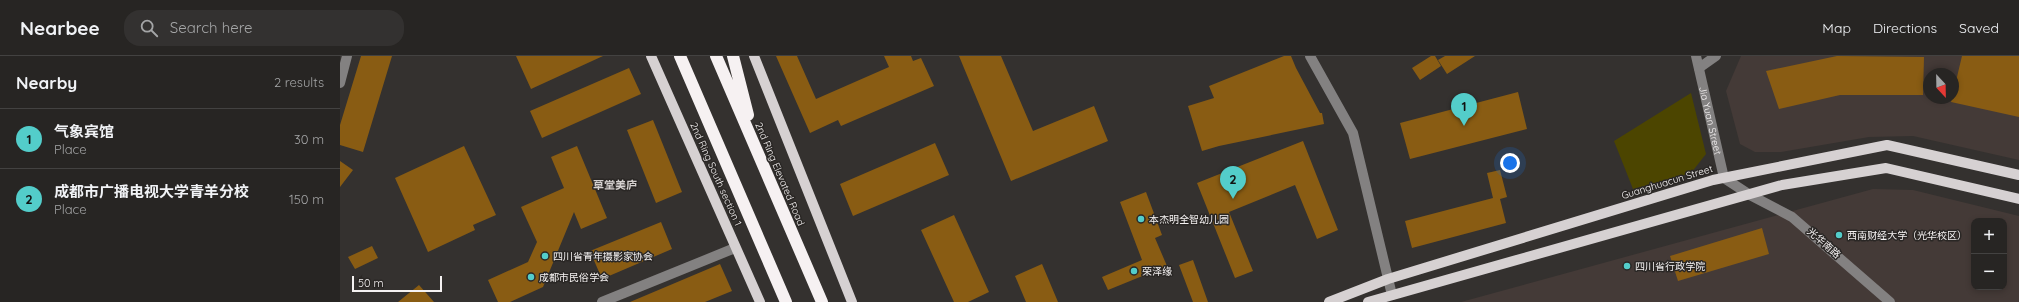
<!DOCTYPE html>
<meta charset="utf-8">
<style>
:root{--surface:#272523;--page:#333130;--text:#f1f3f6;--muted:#a4a5a6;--line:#434241;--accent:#53cdca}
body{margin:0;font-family:Quicksand,"Noto Sans SC",sans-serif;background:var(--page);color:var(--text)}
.controls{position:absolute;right:12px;bottom:12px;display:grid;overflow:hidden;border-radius:8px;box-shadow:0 2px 6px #0003}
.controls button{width:36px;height:36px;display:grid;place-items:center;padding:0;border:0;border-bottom:1px solid var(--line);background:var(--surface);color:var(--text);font:20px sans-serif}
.compass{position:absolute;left:1583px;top:12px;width:36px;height:36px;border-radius:50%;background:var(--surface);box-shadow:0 2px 6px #0003;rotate:158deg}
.scale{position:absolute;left:12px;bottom:10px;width:90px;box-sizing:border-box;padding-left:4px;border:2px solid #f5f2f2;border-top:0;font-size:11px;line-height:14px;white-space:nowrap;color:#f5f2f2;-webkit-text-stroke:3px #2a2725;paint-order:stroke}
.you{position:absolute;left:1170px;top:107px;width:14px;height:14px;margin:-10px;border:3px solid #fff;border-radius:50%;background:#1a73e8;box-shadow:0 0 0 6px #1a73e833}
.badge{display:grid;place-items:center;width:26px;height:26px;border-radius:50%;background:var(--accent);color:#111;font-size:13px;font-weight:700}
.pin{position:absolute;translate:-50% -33px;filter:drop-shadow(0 1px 2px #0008)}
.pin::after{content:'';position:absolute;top:21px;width:14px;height:12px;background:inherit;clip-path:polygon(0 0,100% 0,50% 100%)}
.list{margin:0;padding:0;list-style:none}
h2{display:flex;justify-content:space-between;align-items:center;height:52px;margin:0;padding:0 16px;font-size:17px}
h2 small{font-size:13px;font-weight:400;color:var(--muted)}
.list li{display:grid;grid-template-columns:26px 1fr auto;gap:12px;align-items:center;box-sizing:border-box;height:60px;padding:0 16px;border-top:1px solid var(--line)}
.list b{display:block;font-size:15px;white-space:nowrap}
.list p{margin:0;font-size:13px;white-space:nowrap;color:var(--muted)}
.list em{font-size:13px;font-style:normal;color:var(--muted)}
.icon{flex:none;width:22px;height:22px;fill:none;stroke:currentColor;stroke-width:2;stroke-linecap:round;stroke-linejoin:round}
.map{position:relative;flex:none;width:1679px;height:246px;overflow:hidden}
header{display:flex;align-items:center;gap:24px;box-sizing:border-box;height:56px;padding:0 20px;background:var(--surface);border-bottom:1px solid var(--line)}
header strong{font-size:19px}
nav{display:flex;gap:22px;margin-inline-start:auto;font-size:14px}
.search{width:280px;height:36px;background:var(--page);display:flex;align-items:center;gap:10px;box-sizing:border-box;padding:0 14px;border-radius:16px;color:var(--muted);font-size:15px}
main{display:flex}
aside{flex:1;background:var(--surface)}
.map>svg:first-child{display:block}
</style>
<header>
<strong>Nearbee</strong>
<div class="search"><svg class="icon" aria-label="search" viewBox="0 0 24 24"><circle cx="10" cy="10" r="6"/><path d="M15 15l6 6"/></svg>Search here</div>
<nav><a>Map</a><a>Directions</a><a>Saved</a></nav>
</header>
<main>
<aside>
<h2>Nearby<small>2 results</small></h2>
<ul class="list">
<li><span class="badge">1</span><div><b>气象宾馆</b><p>Place</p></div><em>30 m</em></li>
<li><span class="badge">2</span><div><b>成都市广播电视大学青羊分校</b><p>Place</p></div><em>150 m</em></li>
</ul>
</aside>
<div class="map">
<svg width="1679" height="246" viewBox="0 0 1679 246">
<rect width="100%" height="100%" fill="#34312f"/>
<path fill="#443a37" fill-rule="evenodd" d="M1401 0H1679V104L1573 80 1529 81 1441 96H1415L1400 88 1386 35ZM1589 18H1613V42H1589Z
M1533 133 1573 134 1679 160V246H1121ZM1634 165H1664V231H1634Z"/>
<path fill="#4c4500" d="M1351 37 1366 98 1351 117 1293 133 1274 85Z"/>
<path fill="#895c13" d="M21 0H52L23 96 0 89V69Z
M176 0H263L191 33Z
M436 0H457L476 43 549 11 544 0H571L573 5 581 2 594 30 501 70 498 64 470 77Z
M619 0H661L693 75 754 50 768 85 671 125Z
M944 0H951L956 12 980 57H982L984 68 879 90 862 95 848 50 874 42 869 30Z
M1091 0H1095L1101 10 1080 24 1072 12Z
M1105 0H1135L1107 18 1098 4Z
M1497 0 1584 1 1583 39H1500L1439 53 1426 15Z
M1622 0H1679V61L1611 46Z
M289 12 301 38 202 82 190 55Z
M1178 36 1187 73 1070 103 1060 67Z
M313 64 342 136 316 147 287 74Z
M963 85 998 174 977 183 955 129 889 156 913 215 895 222 857 127Z
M595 87 609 119 513 160 500 128Z
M124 90 156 159 133 169 135 174 88 196 55 122Z
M237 90 267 162 241 173 234 156 203 231 170 246H158L148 224 188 206 197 186 181 151 224 132 211 101Z
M0 105 13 114 0 131Z
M1160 114 1167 141 1160 143 1166 167 1072 192 1065 165 1153 142 1147 117Z
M806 136 822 179 815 182 827 210 768 234 762 221 802 204 780 146Z
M614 159 649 236 628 246H614L581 174Z
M321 166 332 193 262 223 250 195Z
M1422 172 1429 198 1338 225 1330 200Z
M32 190 38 202 15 213 8 201Z
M853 204 868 246H853L839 209Z
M380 208 392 235 365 246H290Z
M702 208 718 246H686L675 220Z
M79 229 94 246H58Z"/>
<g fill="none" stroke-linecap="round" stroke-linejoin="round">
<g stroke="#838181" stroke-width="10">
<path d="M970 0 1013 77 1052 239"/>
<path id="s1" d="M1356 0 1384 122 1410 139 1452 161 1550 246"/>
<path d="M1359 12 1376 0"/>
<path d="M0 27 7 0"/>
<path d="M262 246 395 192"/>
</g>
<path stroke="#d6d1d2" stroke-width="10" d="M311 0 420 246
M414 0 512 246
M989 246 1048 223 1373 124 1547 89 1679 119
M1028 246 1442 129 1546 112 1679 143"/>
<path stroke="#f6f1f2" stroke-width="12" d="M340 0 446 246
M376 0 482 246
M393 0 408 59"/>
</g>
<g fill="#53cdca" stroke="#2a2725" stroke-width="1.5">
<circle cx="801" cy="163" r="4"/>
<circle cx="1499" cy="179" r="4"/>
<circle cx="205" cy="200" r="4"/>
<circle cx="1287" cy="210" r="4"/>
<circle cx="794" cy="215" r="4"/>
<circle cx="191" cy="221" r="4"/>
</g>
<g text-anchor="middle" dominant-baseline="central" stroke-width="3" stroke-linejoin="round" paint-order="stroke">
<g font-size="10" fill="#f5f2f2" stroke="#2a2725">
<text stroke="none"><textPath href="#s1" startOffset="66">Jia Yuan Street</textPath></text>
<text transform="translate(376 118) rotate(66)">2nd Ring South section 1</text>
<text transform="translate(440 118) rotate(67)">2nd Ring Elevated Road</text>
<text transform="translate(1327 126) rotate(-17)">Guanghuacun Street</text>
<text transform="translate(1484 187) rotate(41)">光华南路</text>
</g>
<g font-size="10" fill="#f5f2f2" stroke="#2a2725" text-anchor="start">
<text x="809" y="163">本杰明全智幼儿园</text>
<text x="1507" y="179">西南财经大学（光华校区）</text>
<text x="213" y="200">四川省青年摄影家协会</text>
<text x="1295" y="210">四川省行政学院</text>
<text x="802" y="215">荣泽缘</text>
<text x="199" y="221">成都市民俗学会</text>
</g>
<g font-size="11" font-weight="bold" fill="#d4d0ce" stroke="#2a2725">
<text x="275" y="129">草堂美庐</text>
</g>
</g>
</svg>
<div class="controls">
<button>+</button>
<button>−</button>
</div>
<svg class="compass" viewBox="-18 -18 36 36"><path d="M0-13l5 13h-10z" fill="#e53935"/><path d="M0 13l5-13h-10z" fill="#a4a5a6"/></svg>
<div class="scale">50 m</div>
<div class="you"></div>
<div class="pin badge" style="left:1124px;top:70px">1</div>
<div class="pin badge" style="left:893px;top:143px">2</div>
</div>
</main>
